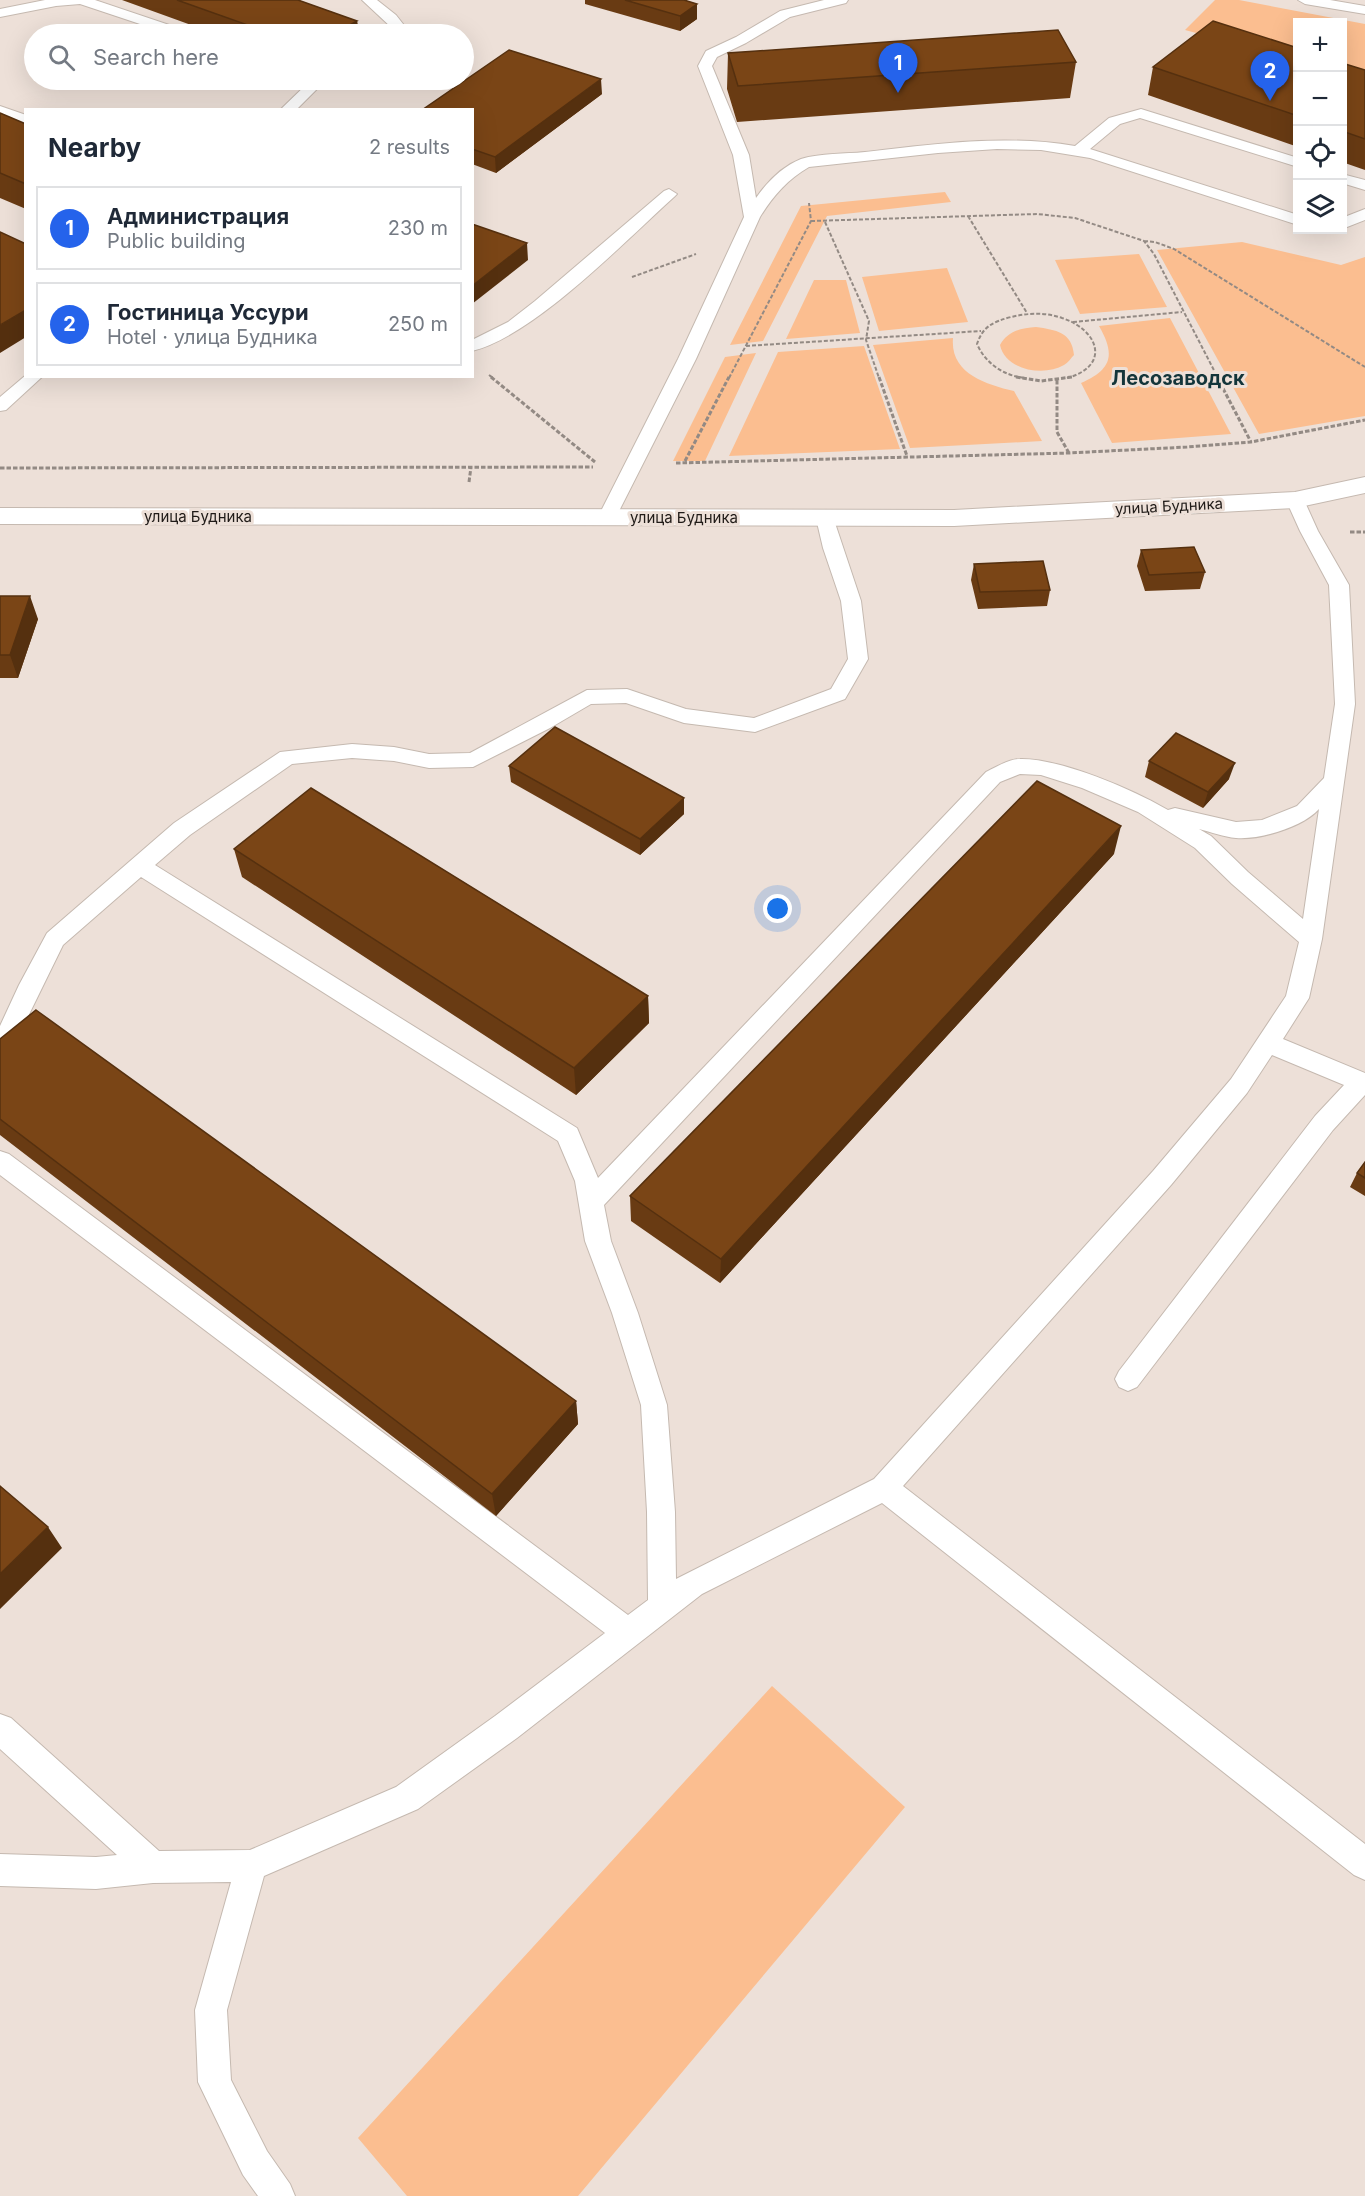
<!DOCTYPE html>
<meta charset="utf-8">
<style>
:root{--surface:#fff;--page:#f6f6f7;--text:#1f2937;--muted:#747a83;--line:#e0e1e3;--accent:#2563eb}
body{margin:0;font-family:Inter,sans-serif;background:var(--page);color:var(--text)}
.controls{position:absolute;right:18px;top:18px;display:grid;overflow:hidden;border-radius:0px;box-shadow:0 6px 24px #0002}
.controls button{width:54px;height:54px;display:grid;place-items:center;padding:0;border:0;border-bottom:2px solid var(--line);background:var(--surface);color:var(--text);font:30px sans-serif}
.you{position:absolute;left:778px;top:909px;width:21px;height:21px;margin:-15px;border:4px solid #fff;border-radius:50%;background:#1a73e8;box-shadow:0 0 0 9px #1a73e833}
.badge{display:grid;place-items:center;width:39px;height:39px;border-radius:50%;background:var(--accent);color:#fff;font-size:20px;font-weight:700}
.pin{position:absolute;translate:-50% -50px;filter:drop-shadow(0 2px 3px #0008)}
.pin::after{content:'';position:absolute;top:32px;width:21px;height:18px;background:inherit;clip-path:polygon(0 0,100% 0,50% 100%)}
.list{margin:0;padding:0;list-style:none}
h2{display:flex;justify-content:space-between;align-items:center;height:78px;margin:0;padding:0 24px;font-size:26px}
h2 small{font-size:20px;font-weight:400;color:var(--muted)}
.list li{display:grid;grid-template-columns:39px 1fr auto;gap:18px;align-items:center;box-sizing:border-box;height:84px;margin:0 12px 12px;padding:0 12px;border:2px solid var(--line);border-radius:0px}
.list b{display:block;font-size:22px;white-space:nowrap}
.list p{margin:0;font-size:20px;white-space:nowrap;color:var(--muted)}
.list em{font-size:20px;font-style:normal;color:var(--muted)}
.icon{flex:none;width:33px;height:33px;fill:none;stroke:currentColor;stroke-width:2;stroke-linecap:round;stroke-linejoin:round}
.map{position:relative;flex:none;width:1365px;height:2196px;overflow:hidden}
.search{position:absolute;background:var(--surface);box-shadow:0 6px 24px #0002;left:24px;top:24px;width:450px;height:66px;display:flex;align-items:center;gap:15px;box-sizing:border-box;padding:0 21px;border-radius:33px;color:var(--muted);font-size:22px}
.panel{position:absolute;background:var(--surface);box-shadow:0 6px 24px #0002;left:24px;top:108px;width:450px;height:270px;border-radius:0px}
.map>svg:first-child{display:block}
</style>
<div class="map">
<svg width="1365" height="2196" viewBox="0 0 1365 2196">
<rect width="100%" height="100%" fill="#ede0d8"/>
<path fill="#fbbe90" d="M1215 0H1239L1365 24V78L1343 72 1342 22H1298L1297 60 1185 30Z
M945 192 951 202 827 216 763 341 730 345 801 206Z
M1242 242 1341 265 1365 257V416L1259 434 1157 250Z
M1139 254 1167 307 1080 314 1055 260Z
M947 268 968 322 879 331 862 277Z
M814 280H846L860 333 786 339Z
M1170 318 1231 434 1112 443 1081 383C1113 369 1115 354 1099 326Z
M1036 327C1056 330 1072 332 1074 355 1071 358 1068 363 1064 365 1044 377 1005 370 1000 345 1008 331 1021 328 1036 327Z
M953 338C950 373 985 384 1014 391L1042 441 910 448 873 345Z
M864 346 900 449 729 456 778 352Z
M756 353 705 461H673L725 357Z
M772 1686 905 1807 578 2196H407L358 2138Z"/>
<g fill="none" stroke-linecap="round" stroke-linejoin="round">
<defs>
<path id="service" d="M45 0H95L187 31 189 34H170L80 4 56 6 0 17V9Z
M362 0H377L396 15 407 29C402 36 395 34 387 34L392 28Z
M824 0H848L846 3 790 17 746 43 717 57 712 66 749 155 756 198C767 182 783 166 801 159 820 153 845 154 865 152 935 144 1005 134 1075 146L1109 118 1141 109 1298 158V167L1140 118 1120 124 1090 149 1298 215V225L1090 158 1041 150 997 149 938 153 809 167C787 180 773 196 760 217L696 359 616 517 614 521H600L598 517 678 359 744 217 733 155 698 66 706 51 736 37 780 11Z
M1298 0H1330L1365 6V14L1305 4Z
M311 80H326L296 110H280Z
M0 106 26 115V125L0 115Z
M1342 174 1365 180V190L1342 183Z
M669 189 677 194 674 197C625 241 534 336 472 351V340L508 322 535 301 664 191Z
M1365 209V220L1342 229V218Z
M26 375 43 376 6 410 0 411V397Z
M1295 494 1302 496 1304 500 1318 531 1349 585 1355 704 1322 939 1309 998 1283 1039 1365 1073V1095L1333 1130 1137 1387 1128 1391 1119 1387 1115 1379 1119 1371 1315 1116 1344 1085 1272 1055 1247 1093 1171 1185 903 1486 1365 1844V1880L1354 1875 882 1503 702 1594 517 1738 418 1809 264 1876 227 2010 231 2080 267 2151 290 2184 295 2196H258L243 2175 198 2082 195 2010 231 1882 153 1883 96 1889 0 1886V1854L96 1857 117 1855 0 1749V1714L11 1718 159 1851 250 1850 396 1787 495 1716 605 1633 0 1175V1151L9 1154 628 1615 648 1600 647 1512 641 1405 612 1313 585 1241 575 1181 558 1141 141 877 63 945 17 1039 8 1052 0 1054V1026L19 985 47 933 174 823 280 752 352 744 394 747 429 754 470 753 587 690 627 689 686 709 754 718 831 689 848 659 841 601 823 548 816 518 818 514H832L861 601 868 659 845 699 755 732 684 723 626 703 591 704 550 728 473 767 429 768 394 761 352 758 292 764 190 835 155 865 577 1128 598 1178 986 772C996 767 1009 759 1020 759 1060 758 1134 790 1168 810L1175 808 1236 822 1262 820 1297 806 1324 778 1335 704 1329 585 1300 531 1286 500 1288 496ZM1020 774 1041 775 1082 788 1138 812 1195 848 1232 884 1299 942 1286 996 1231 1079 1153 1171 874 1479 676 1579 675 1512 667 1405 638 1313 611 1241 604 1205 1000 782ZM1319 809 1303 919 1248 872 1211 836 1199 829C1211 832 1224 837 1236 838 1260 840 1303 827 1319 809Z"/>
<path id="secondary" d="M1365 477V493L1295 508 954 526 0 524V508L954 510 1295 492Z"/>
</defs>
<use href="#service" stroke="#c5b9b0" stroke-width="2"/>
<use href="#secondary" stroke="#c5b9b0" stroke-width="2"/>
<path stroke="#938a84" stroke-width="2" stroke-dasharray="4 2" stroke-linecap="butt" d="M968 216 1027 313
M811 221 1037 214 1075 218 1144 241 1154 254 1218 378
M825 222 869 321 866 340 879 378
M1144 241 1155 242 1174 249 1365 367
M632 277 696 254
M1073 322 1182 312
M746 346 981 331
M489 375 493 378
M729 378 811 221 809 203
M1024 378C1003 375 986 364 977 344 983 326 993 322 1011 317 1028 313 1045 312 1062 318 1099 330 1111 366 1067 378"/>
<path stroke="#938a84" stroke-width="3" stroke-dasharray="4.5 2" stroke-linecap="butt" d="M491 377 595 462
M879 377 907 456
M1016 377 1041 381 1072 377
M1217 377 1251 442
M1057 380V432L1069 453
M685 461 729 377
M676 463 1069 453 1187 447 1251 442 1365 420
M0 468 593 467
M469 482 471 467
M1350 532H1365"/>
<use href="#service" fill="#fff" fill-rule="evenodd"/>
<use href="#secondary" fill="#fff" fill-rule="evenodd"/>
</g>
<path fill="#693b13" d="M122 0H298L357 21 359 34H216Z
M585 0H684L697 4V19L680 31 585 4Z
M1298 48V147L1148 95 1153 67Z
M728 53 1076 62 1070 98 737 122 727 89Z
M1342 63 1365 70V170L1342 162Z
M602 94 496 173 472 164V110Z
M0 113 26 124V209L0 198Z
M1141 550 1205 572 1200 589 1145 591 1137 566Z
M974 564 1050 590 1047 606 978 609 971 580Z
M0 596 38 619 18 678H0Z
M1149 761 1229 779 1203 808 1145 777Z
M509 766 684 814 640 855 511 782Z
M234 849 648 996 649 1023 576 1095 242 877Z
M1114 854 720 1283 631 1221 630 1196Z
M0 1039 576 1401 578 1424 496 1516 0 1135Z
M1365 1162V1196L1350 1187 1357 1173Z"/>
<path fill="#55300f" d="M697 4V19L680 31V16Z
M357 21 359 34H334Z
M601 79 602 94 496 173 495 157Z
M527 243 528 260 472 304V286Z
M26 310V337L0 353V325Z
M30 596 38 619 18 678 10 655Z
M1235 763 1229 779 1203 808 1208 792Z
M684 798V814L640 855V839Z
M1121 826 1114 854 720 1283 721 1259Z
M648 996 649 1023 576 1095 574 1068Z
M576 1401 578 1424 496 1516 492 1494Z
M48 1527 62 1548 0 1609V1574Z"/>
<path fill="#7a4516" stroke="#55300f" stroke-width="1.5" d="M177 0H298L357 21 334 34H273Z
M625 0H684L697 4 680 16Z
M1213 21 1298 48V116L1153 67Z
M1058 30 1076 62 738 86 728 53Z
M509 50 601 79 495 157 472 149V110H422Z
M1342 63 1365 70V139L1342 131Z
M0 113 26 124V184L0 173Z
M472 224 527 243 472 286Z
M0 232 26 244V310L0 325Z
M1194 547 1205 572 1149 575 1141 550Z
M1043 561 1050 590 980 592 974 564Z
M0 596H30L10 655H0Z
M555 727 684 798 640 839 509 766Z
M1176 733 1235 763 1208 792 1149 761Z
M1037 781 1121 826 721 1259 630 1196Z
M311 788 648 996 574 1068 234 849Z
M36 1010 576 1401 492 1494 0 1119V1039Z
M1365 1162V1178L1357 1173Z
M0 1486 48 1527 0 1574Z"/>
<g text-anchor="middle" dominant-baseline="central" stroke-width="6" stroke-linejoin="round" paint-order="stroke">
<g font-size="15" fill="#201b18" stroke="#ede0d8">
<text transform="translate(1169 506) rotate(-3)">улица Будника</text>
<text x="198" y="516">улица Будника</text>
<text x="684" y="517">улица Будника</text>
</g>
<g font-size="20" font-weight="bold" fill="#13353a" stroke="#ede0d8">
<text x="1178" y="378">Лесозаводск</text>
</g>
</g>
</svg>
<div class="controls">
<button>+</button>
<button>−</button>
<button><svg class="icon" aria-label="locate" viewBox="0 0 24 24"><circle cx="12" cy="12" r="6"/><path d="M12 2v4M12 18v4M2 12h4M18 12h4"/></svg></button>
<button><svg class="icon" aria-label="layers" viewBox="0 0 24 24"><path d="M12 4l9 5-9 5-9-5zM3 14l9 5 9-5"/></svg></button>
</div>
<div class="you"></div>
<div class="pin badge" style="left:898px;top:93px">1</div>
<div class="pin badge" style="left:1270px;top:101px">2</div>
<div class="search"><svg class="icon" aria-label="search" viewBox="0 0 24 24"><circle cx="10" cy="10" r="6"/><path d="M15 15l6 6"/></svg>Search here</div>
<section class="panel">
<h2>Nearby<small>2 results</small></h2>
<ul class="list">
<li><span class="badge">1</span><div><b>Администрация</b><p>Public building</p></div><em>230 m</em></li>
<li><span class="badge">2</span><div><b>Гостиница Уссури</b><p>Hotel · улица Будника</p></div><em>250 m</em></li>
</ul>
</section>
</div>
